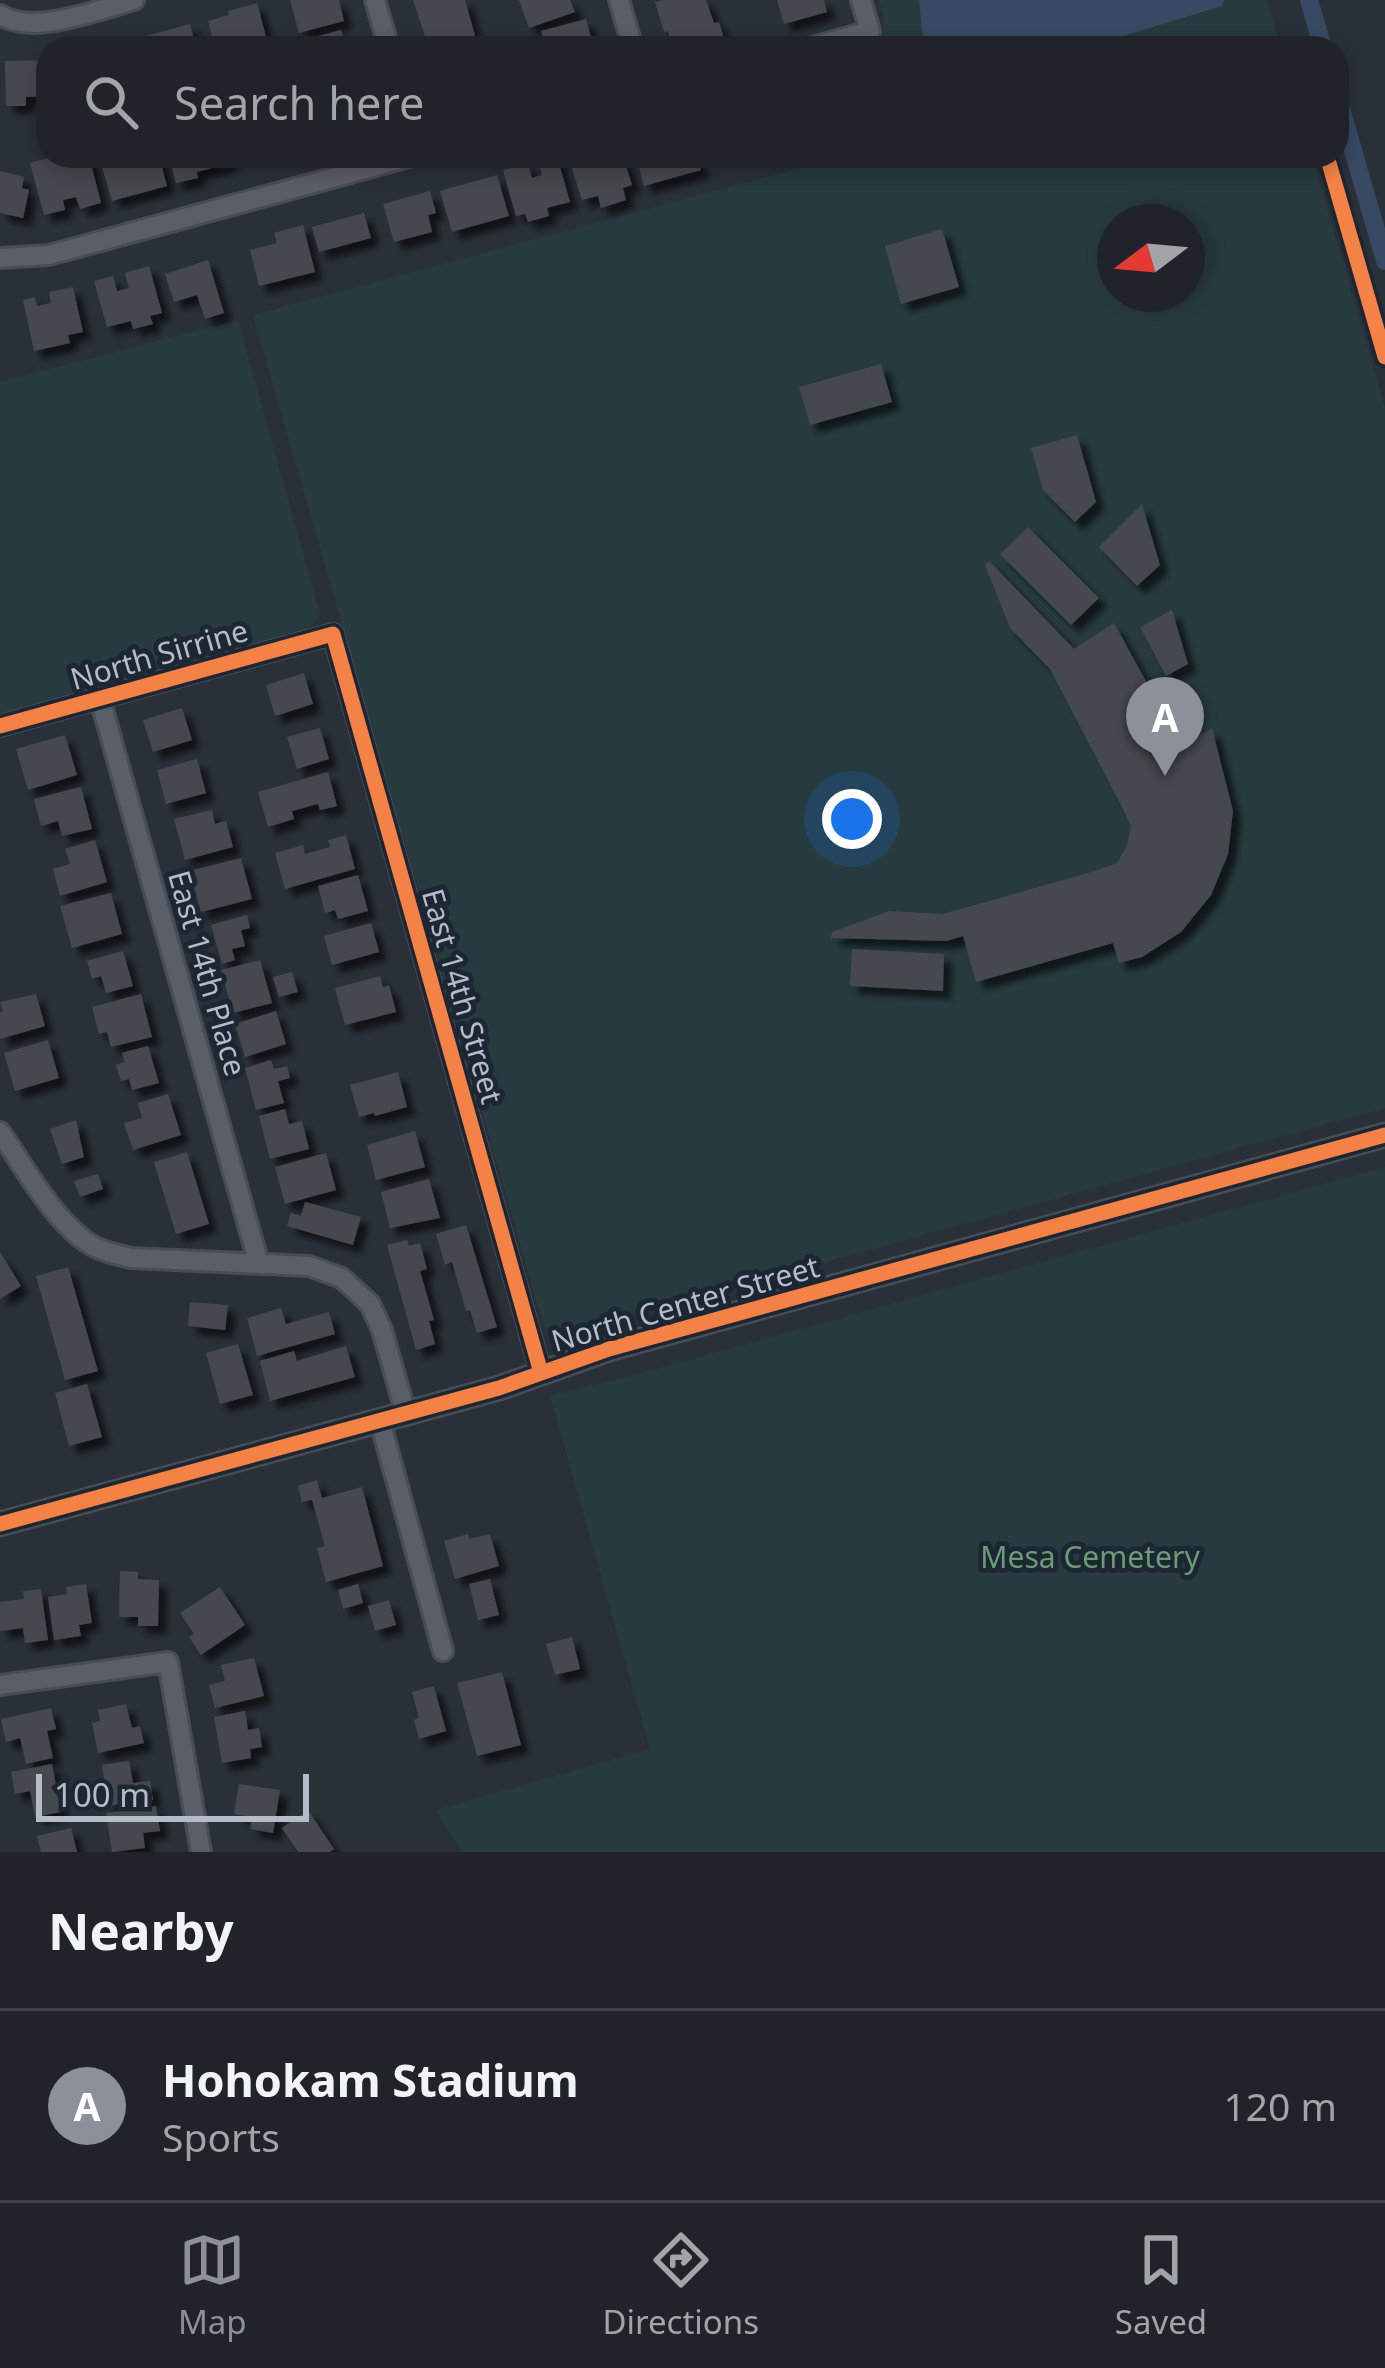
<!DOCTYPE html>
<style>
:root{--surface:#20242a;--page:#2d3036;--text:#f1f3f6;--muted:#a2a4a8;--line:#3d4147;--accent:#8c9099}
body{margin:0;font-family:"Noto Sans",sans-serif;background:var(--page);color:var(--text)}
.compass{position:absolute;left:1097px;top:204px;width:108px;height:108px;border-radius:50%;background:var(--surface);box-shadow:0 6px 18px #0003;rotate:254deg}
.scale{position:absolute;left:36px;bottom:30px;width:273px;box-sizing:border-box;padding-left:12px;border:6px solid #b4bcc9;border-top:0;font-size:33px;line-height:42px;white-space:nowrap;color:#b4bcc9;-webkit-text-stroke:9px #1d2633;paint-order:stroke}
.you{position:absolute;left:852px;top:819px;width:42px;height:42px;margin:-30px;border:9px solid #fff;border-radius:50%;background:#1a73e8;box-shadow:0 0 0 18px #1a73e833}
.badge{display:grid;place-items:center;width:78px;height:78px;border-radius:50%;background:var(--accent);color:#fff;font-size:39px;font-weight:700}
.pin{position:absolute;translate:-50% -99px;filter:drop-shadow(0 3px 6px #0008)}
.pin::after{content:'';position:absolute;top:63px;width:42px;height:36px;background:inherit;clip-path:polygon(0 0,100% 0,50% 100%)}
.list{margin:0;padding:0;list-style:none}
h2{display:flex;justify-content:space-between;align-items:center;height:156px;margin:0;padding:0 48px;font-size:51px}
h2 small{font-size:39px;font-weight:400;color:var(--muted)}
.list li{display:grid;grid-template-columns:78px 1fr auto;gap:36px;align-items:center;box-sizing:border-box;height:192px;padding:0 48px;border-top:3px solid var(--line)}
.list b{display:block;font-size:45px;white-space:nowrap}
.list p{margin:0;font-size:39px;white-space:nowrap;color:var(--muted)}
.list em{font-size:39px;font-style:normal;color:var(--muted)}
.icon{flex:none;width:66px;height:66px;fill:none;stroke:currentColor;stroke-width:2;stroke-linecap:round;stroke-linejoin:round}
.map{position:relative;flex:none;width:1385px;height:1852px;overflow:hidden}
.search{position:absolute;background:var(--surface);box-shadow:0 6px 18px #0003;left:36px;right:36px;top:36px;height:132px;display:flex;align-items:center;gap:30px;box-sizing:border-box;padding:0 42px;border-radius:36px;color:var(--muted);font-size:45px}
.sheet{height:348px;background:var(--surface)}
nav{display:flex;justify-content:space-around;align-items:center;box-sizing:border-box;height:168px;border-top:3px solid var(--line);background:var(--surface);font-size:33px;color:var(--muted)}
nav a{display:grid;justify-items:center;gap:6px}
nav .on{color:var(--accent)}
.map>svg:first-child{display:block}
</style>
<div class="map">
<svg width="1385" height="1852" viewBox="0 0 1385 1852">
<defs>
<filter id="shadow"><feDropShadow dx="8" dy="8" stdDeviation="3" flood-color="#0009"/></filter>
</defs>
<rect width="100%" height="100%" fill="#2a3038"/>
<path fill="#273a3e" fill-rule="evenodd" d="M879 0H1267L1281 48H875C887 32 885 19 879 0Z
M845 156H1312L1385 407V1108L557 1336 549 1333 543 1324 253 315ZM1115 222H1187V294H1115Z
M238 320 319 610 318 619 306 630 0 714V382Z
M1385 1167V1852H462L435 1810 650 1749 550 1396 631 1376Z"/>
<path fill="#384963" d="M919 0H1224L1222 6 1084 48H924Z"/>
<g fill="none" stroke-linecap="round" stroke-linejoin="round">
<path stroke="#384963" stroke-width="18" d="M1309 0 1323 48
M1337 95 1385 261"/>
</g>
<path fill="#444950" filter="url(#shadow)" d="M290 0H339L344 21 299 33Z
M413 0H465L476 39 442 48H429Z
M519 0H570L575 12 529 28Z
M662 0H706L714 23 719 22 724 38 690 48H673L668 31 664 32 655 2Z
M777 0H824L827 12 784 24Z
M257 3 269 48H215L208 21 229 15 228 11Z
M586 19 594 48H546L541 31Z
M190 24 196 48H142L139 38Z
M341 30 346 48H305L303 40Z
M48 60V96L26 97V106H6L5 61Z
M56 156H89L101 203 80 209 76 197 63 200 65 210 44 215 30 163Z
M99 156H159L167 186 112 201Z
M169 156H229L230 163 197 172 198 178 176 183Z
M557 156 570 202 547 208 549 216 528 222 525 214 516 216 503 170 528 164 532 178 542 175 538 160Z
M568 156H588L590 161 602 156H623L632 185 623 188 626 200 601 208 598 196 582 200Z
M636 156H697L701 170 644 186Z
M0 171 24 177 22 188 29 190 23 218 0 213Z
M497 175 509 216 452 232 440 191Z
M430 191 436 213 428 215 432 232 394 242 383 204Z
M364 213 371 238 319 252 312 227Z
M303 225 315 272 259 286 250 250 277 243 274 233Z
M942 229 959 287 901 304 885 246Z
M208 260 224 313 205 319 197 295 174 302 165 274Z
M149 266 162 313 150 316 153 324 133 329 131 321 107 327 94 281 113 276 117 291 129 288 125 273Z
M73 287 83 332 68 335 70 343 34 351 23 300 35 297 37 306 51 303 49 292Z
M881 364 892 402 810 425 799 387Z
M1077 435 1096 502 1075 522 1043 490 1031 448Z
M1142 504 1160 565 1137 586 1099 547Z
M1028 527 1099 598 1071 625 1000 554Z
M989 561 1074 649 1114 623 1181 745 1212 728 1233 811 1228 854 1211 895 1181 932 1142 957 1119 963 1113 943 976 982 963 936 946 941 831 938 832 932 889 911 943 914 1095 871 1117 863 1127 846 1131 826 1122 807 1050 669 1010 628 985 565Z
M1172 610 1188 664 1166 676 1140 627Z
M304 673 313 704 275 716 266 685Z
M182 708 192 740 153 752 143 720Z
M320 728 329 759 297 769 287 737Z
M65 735 77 775 28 790 16 749Z
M197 759 206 793 166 804 157 770Z
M328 772 337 806 320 810 318 804 292 811 294 819 268 827 258 792Z
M81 787 92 829 62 836 58 821 41 826 34 799Z
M212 810 215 824 226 821 233 847 185 860 174 819Z
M346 835 355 869 285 889 275 853 303 845 305 854 330 847 328 840Z
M95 840 107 882 60 896 53 869 70 864 65 849Z
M241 858 252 899 201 912 190 871Z
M358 875 368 911 338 919 335 910 325 913 318 886Z
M111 893 122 934 72 948 60 906Z
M247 915 250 928 241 930 245 946 232 949 235 960 222 964 211 925Z
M371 923 379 952 332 965 324 936Z
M852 949 944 954 943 991 850 986Z
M123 951 133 986 106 993 101 976 92 979 87 961Z
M260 960 272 1003 233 1013 221 970Z
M292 972 298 992 279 997 273 977Z
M380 976 383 987 389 985 396 1012 345 1025 335 988Z
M36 994 45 1026 0 1039V1012L3 1011 0 1002Z
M141 994 152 1037 111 1047 107 1032 99 1034 92 1007Z
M276 1011 286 1044 245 1057 235 1024Z
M48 1040 59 1078 15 1091 4 1053Z
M148 1046 159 1083 132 1090 129 1079 121 1081 116 1065 125 1062 122 1053Z
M271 1060 274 1069 287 1066 290 1078 278 1081 284 1103 256 1110 245 1068Z
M398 1072 407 1107 375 1116 374 1113 359 1117 350 1085Z
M168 1094 181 1135 133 1150 124 1123 142 1118 138 1103Z
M285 1109 289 1124 302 1121 309 1149 270 1159 259 1116Z
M76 1120 84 1157 62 1164 50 1129Z
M415 1131 425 1167 376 1180 367 1145Z
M187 1152 209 1224 176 1234 154 1162Z
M326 1153 336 1190 285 1204 275 1167Z
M98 1174 103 1189 80 1197 74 1181Z
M429 1179 440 1218 390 1228 381 1192Z
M305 1202 361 1217 353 1245 287 1226 291 1213 301 1216Z
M466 1225 497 1327 477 1333 470 1310 466 1311 452 1262 445 1265 436 1234Z
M407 1240 409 1246 420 1243 427 1269 420 1271 434 1320 429 1321 435 1344 416 1350 387 1245Z
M0 1252 21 1286 0 1299Z
M68 1267 98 1371 65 1380 36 1276Z
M190 1302 228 1305 225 1330 188 1326Z
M281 1308 286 1324 329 1312 335 1334 257 1356 247 1318Z
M238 1344 253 1395 220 1404 206 1353Z
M346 1346 355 1377 270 1401 260 1361 294 1351 297 1361Z
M87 1384 102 1437 69 1446 55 1393Z
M317 1480 322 1498 362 1487 383 1566 326 1582 317 1548 325 1546 312 1500 302 1502 298 1486Z
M468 1534 469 1539 490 1534 499 1566 455 1579 444 1541Z
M120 1571 138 1572V1579L159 1580 158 1626H138V1617H119Z
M490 1579 499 1615 478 1620 469 1584Z
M86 1584 92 1623 79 1625 81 1636 54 1640 48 1597 67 1594 66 1587Z
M358 1584 363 1603 343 1609 338 1590Z
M220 1587 245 1625 201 1655 189 1637 194 1634 180 1613Z
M41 1589 48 1640 25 1643 23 1628 0 1631V1602L24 1599 23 1591Z
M389 1600 396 1625 375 1631 368 1606Z
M572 1637 580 1669 555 1675 546 1644Z
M254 1658 264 1696 215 1708 209 1685 225 1681 221 1665Z
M502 1672 521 1745 477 1756 457 1683Z
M434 1686 446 1731 419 1739 414 1720 419 1718 412 1692Z
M126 1704 132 1728 140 1726 144 1743 98 1753 92 1723 100 1721 98 1710Z
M51 1708 56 1729 47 1731 53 1758 26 1764 20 1738 6 1742 1 1719Z
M245 1711 248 1730 259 1728 262 1747 250 1749 251 1758 222 1763 214 1717Z
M129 1761 133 1783 150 1781 153 1800 108 1806 102 1765Z
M52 1764 61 1812 35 1817 30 1791 15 1794 11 1772Z
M239 1784 280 1790 273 1833 250 1829 252 1817 234 1814Z
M156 1806 160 1831 143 1833 145 1848 112 1852 106 1813Z
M308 1810 334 1849 330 1852H298L282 1828Z
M71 1828 77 1852H41L37 1836Z"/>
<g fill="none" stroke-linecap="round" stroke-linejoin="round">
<defs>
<path id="minor" d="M375 0 389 48
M619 0 633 48
M0 15C34 36 97 10 134 0
M809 48 870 31 861 0
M0 258 49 255 413 156
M100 699 259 1264
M0 726 333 634 541 1373
M0 1132C24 1166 47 1210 80 1237 95 1250 113 1254 131 1258L309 1266 342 1278 370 1304 382 1330 406 1414
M380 1421 443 1651
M0 1685 168 1662 201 1852"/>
<path id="tertiary" d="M0 1524 499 1388 609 1349 1385 1135"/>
</defs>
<use href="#minor" stroke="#484c53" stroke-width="24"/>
<use href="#tertiary" stroke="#484c53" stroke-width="27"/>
<use href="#minor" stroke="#5a5e66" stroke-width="18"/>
<use href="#tertiary" stroke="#5a5e66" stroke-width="21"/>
<defs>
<path id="cycleway" d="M1327 156 1385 357
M0 726 333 634 541 1373
M0 1524 499 1388 609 1349 1385 1135"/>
</defs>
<use href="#cycleway" stroke="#1d2633" stroke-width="22"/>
<use href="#cycleway" stroke="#f48246" stroke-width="15"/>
</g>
<g text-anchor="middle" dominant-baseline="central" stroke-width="10" stroke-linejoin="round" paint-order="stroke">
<g font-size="30" fill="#b4bcc9" stroke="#1d2633">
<text transform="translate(159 654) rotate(-16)">North Sirrine</text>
<text transform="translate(208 973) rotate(74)">East 14th Place</text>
<text transform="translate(463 996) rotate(74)">East 14th Street</text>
<text transform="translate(685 1303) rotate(-16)">North Center Street</text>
</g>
<g font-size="30" fill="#6b9a76" stroke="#1d2633">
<text x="1090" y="1556">Mesa Cemetery</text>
</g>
</g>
</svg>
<svg class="compass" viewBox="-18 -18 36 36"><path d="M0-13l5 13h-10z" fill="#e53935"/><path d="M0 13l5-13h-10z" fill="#a2a4a8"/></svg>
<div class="scale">100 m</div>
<div class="you"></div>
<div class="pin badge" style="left:1165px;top:776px">A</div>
<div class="search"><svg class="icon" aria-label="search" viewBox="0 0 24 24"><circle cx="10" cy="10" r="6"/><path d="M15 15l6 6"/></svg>Search here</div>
</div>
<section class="sheet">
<h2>Nearby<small></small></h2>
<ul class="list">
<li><span class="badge">A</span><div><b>Hohokam Stadium</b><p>Sports</p></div><em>120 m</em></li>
</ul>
</section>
<nav>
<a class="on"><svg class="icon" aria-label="map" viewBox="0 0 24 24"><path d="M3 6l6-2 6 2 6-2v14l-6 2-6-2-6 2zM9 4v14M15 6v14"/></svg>Map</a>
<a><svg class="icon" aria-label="directions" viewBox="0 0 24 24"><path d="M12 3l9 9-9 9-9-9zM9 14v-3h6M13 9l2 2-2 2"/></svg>Directions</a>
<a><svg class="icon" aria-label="saved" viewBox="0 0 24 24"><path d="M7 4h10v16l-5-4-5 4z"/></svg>Saved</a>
</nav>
